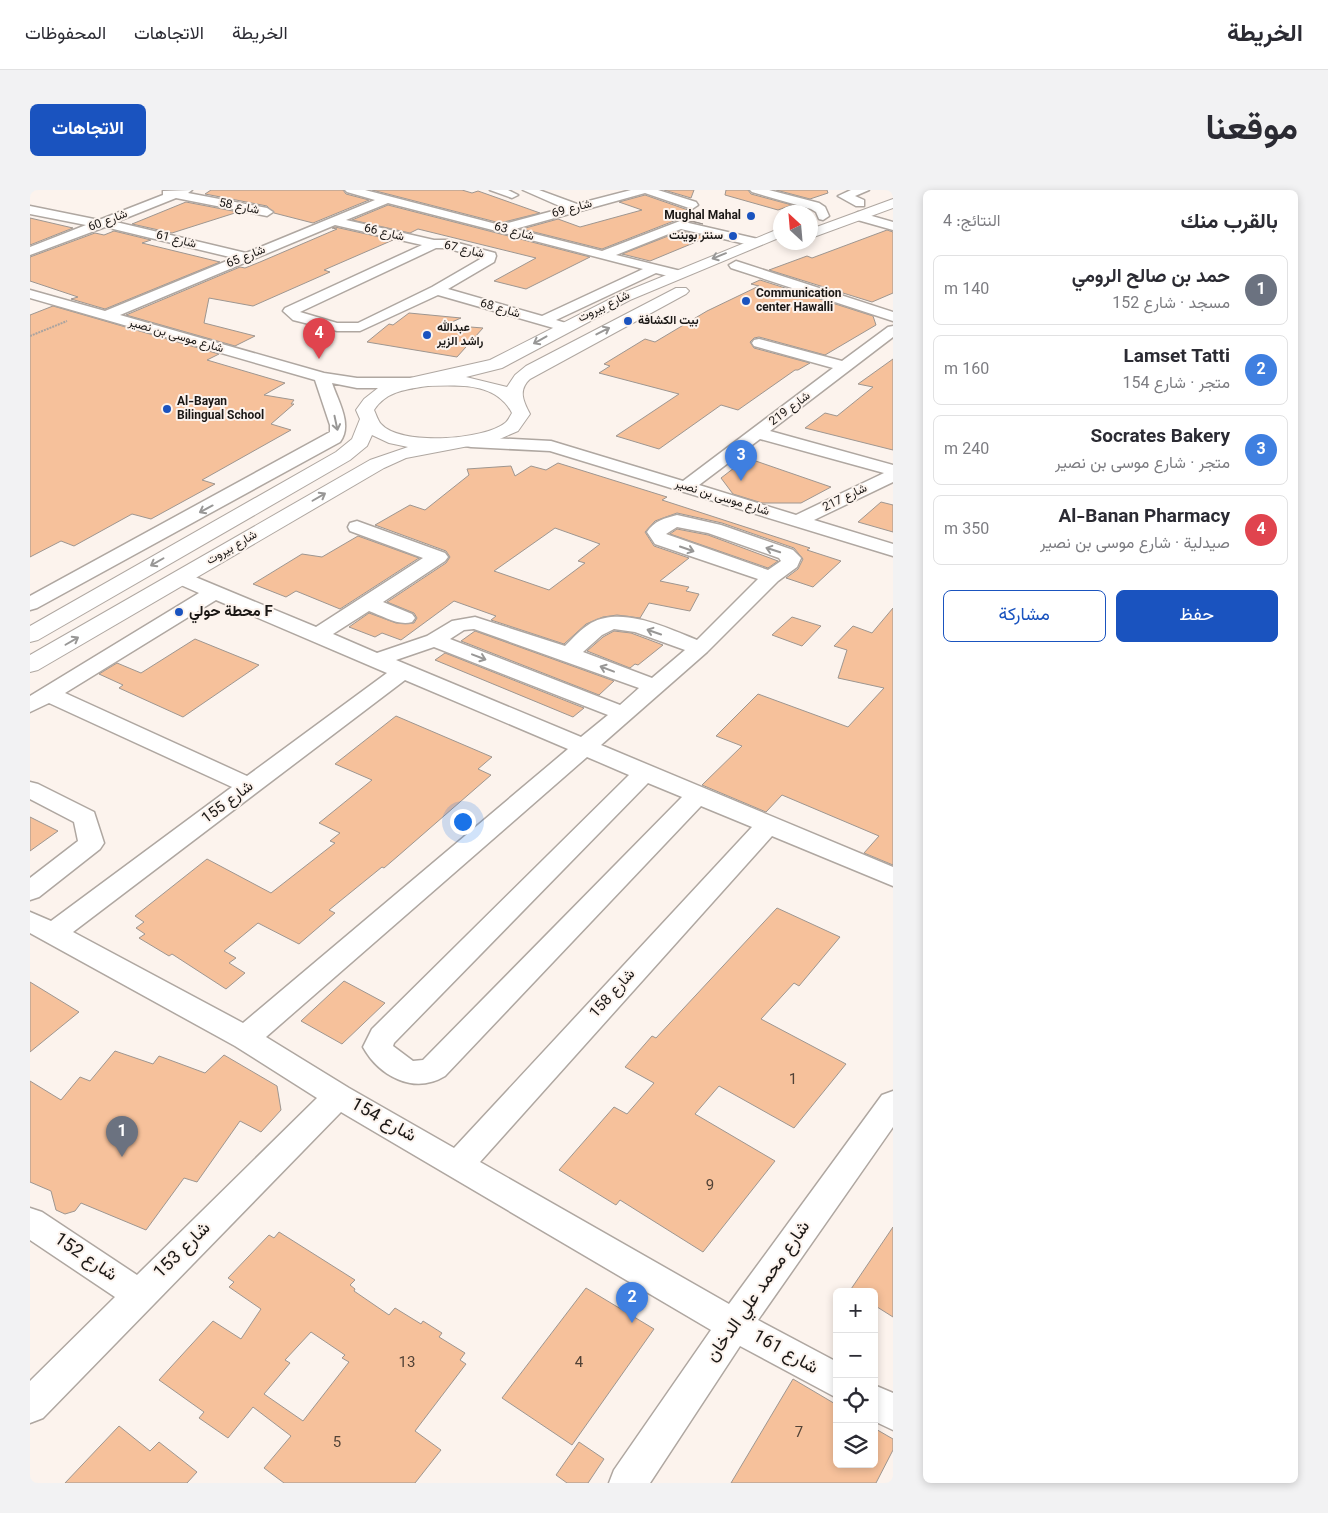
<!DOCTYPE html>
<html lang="ar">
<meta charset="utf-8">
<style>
:root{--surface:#fff;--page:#f2f2f3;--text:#2b2b33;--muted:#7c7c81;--line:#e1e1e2;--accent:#1a53bf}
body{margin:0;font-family:Georgia,Vazirmatn,serif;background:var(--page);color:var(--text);direction:rtl}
.controls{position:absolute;right:15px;bottom:15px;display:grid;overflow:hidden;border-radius:8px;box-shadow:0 2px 8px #0003}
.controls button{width:45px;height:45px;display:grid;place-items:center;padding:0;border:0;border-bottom:1px solid var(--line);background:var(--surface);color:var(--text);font:25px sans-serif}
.compass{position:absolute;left:743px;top:15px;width:45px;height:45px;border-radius:50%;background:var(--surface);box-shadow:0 2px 8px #0003;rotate:334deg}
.you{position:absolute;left:432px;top:631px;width:18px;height:18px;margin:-12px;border:4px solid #fff;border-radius:50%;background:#1a73e8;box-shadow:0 0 0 8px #1a73e833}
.badge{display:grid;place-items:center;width:32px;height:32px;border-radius:50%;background:var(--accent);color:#fff;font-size:16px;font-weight:700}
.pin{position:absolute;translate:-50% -41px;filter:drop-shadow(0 1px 2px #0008)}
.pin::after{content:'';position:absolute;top:26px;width:18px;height:15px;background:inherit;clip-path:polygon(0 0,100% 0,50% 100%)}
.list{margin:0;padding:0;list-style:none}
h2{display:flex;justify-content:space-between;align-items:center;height:65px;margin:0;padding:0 20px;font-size:21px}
h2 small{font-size:16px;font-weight:400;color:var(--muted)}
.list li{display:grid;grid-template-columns:32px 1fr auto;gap:15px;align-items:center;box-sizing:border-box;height:70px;margin:0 10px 10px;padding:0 10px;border:1px solid var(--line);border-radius:8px}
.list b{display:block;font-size:19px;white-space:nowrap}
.list p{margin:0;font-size:16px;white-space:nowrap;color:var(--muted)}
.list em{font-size:16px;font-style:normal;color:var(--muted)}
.actions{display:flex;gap:10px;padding:15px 20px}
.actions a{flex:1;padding:11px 0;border:1px solid var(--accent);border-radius:8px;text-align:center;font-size:18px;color:var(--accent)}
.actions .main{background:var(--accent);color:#fff}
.icon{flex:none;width:28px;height:28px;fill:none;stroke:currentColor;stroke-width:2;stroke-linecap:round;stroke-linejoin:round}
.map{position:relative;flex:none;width:863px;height:1293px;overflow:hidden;direction:ltr;border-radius:8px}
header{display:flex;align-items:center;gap:30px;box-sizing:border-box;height:70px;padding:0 25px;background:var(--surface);border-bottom:1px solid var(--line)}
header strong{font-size:24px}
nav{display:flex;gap:28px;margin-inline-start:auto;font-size:18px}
.intro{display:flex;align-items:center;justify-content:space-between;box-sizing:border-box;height:120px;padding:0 30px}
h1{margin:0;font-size:35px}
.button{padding:12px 22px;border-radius:8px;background:var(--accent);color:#fff;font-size:18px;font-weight:700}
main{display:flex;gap:30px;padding:0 30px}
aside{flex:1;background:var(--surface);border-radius:8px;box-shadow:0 2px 8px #0003}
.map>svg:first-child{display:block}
</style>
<header>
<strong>الخريطة</strong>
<nav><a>الخريطة</a><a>الاتجاهات</a><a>المحفوظات</a></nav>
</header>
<div class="intro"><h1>موقعنا</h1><a class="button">الاتجاهات</a></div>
<main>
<aside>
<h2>بالقرب منك<small>النتائج: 4</small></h2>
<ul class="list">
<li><span class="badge" style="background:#6b7280">1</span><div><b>حمد بن صالح الرومي</b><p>مسجد · شارع 152</p></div><em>140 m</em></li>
<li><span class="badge" style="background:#3f7fe0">2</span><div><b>Lamset Tatti</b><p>متجر · شارع 154</p></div><em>160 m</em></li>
<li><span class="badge" style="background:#3f7fe0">3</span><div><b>Socrates Bakery</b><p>متجر · شارع موسى بن نصير</p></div><em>240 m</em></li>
<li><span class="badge" style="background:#e0444e">4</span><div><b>Al-Banan Pharmacy</b><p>صيدلية · شارع موسى بن نصير</p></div><em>350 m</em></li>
</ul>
<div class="actions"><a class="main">حفظ</a><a>مشاركة</a></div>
</aside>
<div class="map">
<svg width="863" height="1293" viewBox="0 0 863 1293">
<rect width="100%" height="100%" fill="#fcf3ed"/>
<path fill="#f6c19b" stroke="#9e9690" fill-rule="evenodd" d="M181 0H313L316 4 339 10 283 33 244 23 237 16 175 4Z
M342 0H432L442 3 448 1 510 23 470 33Z
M634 0H664L661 8Z
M696 0H718L721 4 762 15 748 20 695 5Z
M746 0H797L798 3 780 9Z
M615 5 658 20 655 29 673 34 649 29 572 59 492 39 528 29 550 37 612 20 589 12Z
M156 12 208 22 142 43 102 34Z
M358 15 560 67 496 99 464 91 506 68 388 39 380 43 322 30Z
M0 28 43 38 0 55Z
M305 37 363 50 294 80 300 82 223 116 179 108 174 133 225 146 205 156 96 125 210 77 215 78 230 72 307 39 302 38Z
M857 40 863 42V103L842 112 739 80 777 66 782 68Z
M84 41 121 50 112 53 190 72 75 119 41 109 48 107 0 91V67L65 43 74 45Z
M651 41 678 47 620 71 592 64Z
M730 90 843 126 846 135 795 165 729 147 724 148 720 152 724 158 780 173 768 180H765L708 220 691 215 629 259 586 246 649 204 569 183 580 176 574 174 615 149 625 152 677 121 729 96 721 94Z
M23 116 189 164 177 170 255 193 234 205 264 210 261 214H264L241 234 261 240 172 290 185 294 121 329 102 324 44 356 31 351 0 367V125Z
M379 123 431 128 415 135 453 138 427 167 337 152 359 134 363 135Z
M863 169V260L775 238 795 223 807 226 843 197 828 194Z
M717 268 801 297 771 313H732L703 304 691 288Z
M528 273 637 307 632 310 780 358 777 360 811 371 783 397 756 388 768 379 773 369 764 358 692 333 647 323 625 331 615 342 624 356 659 368 630 391 659 397 656 401 669 404 660 421 619 413 610 428 587 425 573 427 556 434 534 454 461 430 466 426 424 411 371 450 352 443 345 447 319 437 339 423 366 433H384L387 428 384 423 357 412 416 373 420 367 416 361 345 335 380 315 395 320 439 285 437 279 481 276 485 286 501 276 516 280ZM525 338 570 354 548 371 555 373 519 400 464 381Z
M851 312 863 315V342L828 332Z
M647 339 678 345 748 371 738 378 640 344Z
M328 346 389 368 310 419 266 401 256 407 223 394 272 364 292 367Z
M863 418V675L834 663 849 646 752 605 736 622 672 595 712 556 686 546 728 504 818 537 854 498 808 488 817 460 804 456 823 436 842 443Z
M762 427 791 436 772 456 742 445Z
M445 441 584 491 569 505 431 451Z
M584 441 601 443 633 455 608 475 605 474 600 478 557 461 573 447Z
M165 449 229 475 153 527 89 498 93 495 69 484 87 473 111 483Z
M415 463 554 518 543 527 405 470Z
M366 526 462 567 448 579 461 585 368 666 354 678 352 677 299 720 305 723 269 754 228 733 194 761 206 768 199 773 215 783 196 799 142 764 139 766 109 748 115 744 106 738 114 732 105 726 177 669 241 703 305 653 300 651 310 643 289 633 342 590 305 574Z
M0 627 28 641 0 661Z
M747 718 810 747 769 796 764 793 731 829 816 874 764 938 689 896 665 924 745 971 673 1062 590 1010 586 1015 529 980 584 917 597 924 624 893 595 877 622 846 626 848Z
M314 791 355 813 312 854 271 831Z
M0 792 49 822 0 862Z
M85 861 123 874 129 866 175 883 194 865 247 896 251 920 231 942 210 931 167 992 154 988 116 1040 51 1013 45 1021 35 1024 26 1020 21 1001 0 992V891L31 910 50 887 60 891Z
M863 1037V1127L844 1115V1102H819Z
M249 1042 325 1090 320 1095 325 1099 324 1101 359 1125 365 1118 391 1134 393 1131 412 1143 409 1147 435 1163 430 1170 436 1174 385 1241 411 1260 385 1293H254L234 1278 261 1246 223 1217 198 1248 169 1228 174 1222 129 1190 183 1131 211 1149 231 1119 199 1097 204 1092 198 1088 239 1045 244 1048ZM281 1142 315 1165 312 1168 319 1172 273 1231 234 1204 260 1173 255 1170Z
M556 1098 624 1139 542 1255 472 1208Z
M763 1189 807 1215V1274H844V1238L863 1249V1260L846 1293H701Z
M89 1236 120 1261 129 1252 167 1282 157 1293H35Z
M549 1252 574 1269 558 1293H537L526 1285Z"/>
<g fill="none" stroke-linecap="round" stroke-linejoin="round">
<defs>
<path id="minor" d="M162 0 158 3 237 18 243 22 237 26 146 8 86 32 216 63 345 10 317 2 315 0H335L470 35 534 18 493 0H509L547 14 601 0H628L666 12 668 15 662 19 615 3 485 39 572 61 650 31 728 49 730 52 724 56 651 39 586 65 651 81 653 84 646 88 626 83 526 130 539 134 541 137 539 140 534 141 408 105 330 141H307L263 130 253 121 255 118 392 55 305 35 90 125 294 183 327 188H382L390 193 382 198H327L302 193C308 211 323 235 310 252L7 418 0 420V406L300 242V235L285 190 0 108V100L75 121 204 68 75 37 0 65V57L56 35 0 24V16L69 30 133 5V1ZM358 13 613 79 512 126 418 99 464 72 466 66 465 63 417 50H404L316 30ZM406 58H416L452 68 402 97 328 133H307L270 122Z
M460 0H478L488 5 482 8Z
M720 0H739L789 13 795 17 799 26 793 30 789 29 786 22 781 19 722 2Z
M821 0H839L825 6 834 10V16H826L808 6Z
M828 22 863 32V40L824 29 822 26Z
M706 71 863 122V131L701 78 699 75Z
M863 136V147L740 241 863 275V292L784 330 863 354V366L520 261 441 257 435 256 433 252 435 248 441 247 521 251 653 291 803 178 724 156 722 153 724 150 729 149 812 171 858 137ZM730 249 854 283 766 325 669 295Z
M647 325 691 335 763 360 771 368 767 377 748 391 677 462 571 555 863 677V696L742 646 450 972 699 1114 852 905 863 901V937L728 1130 807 1172V1208L710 1156 620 1293H579L584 1280 681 1140 311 922 13 1228 0 1233V1191L85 1107 0 1050V1018L12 1022 107 1085 287 908 205 856 0 743V722L21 731 202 597 19 513 0 522V506L169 403 144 392 141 388 144 384H158L286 437 393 368 320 341 318 337 320 333 327 331 415 363 418 367 415 371 353 412 382 424 385 428 382 432C368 436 353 426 339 421L303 444 347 463 397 446 422 431 445 427 535 456C543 448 551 439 561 433 593 416 637 438 667 450L728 389 625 354 617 342C624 331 635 328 647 325ZM647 337 678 343 749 368 751 371 738 380 636 344ZM186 410 357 483 217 586 35 503ZM444 439 609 498 590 515 420 449 434 440ZM584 439 605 442 655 460 622 488 553 462 572 445ZM404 457 578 525 551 547 366 470ZM375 490 538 559 213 833 43 742ZM557 567 599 585 342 839 333 857C349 886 384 905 415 886L671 616 722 637 424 958 319 898 236 847ZM618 593 652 607 393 870 383 871 363 856 364 853Z
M0 592 8 594 64 622 74 653 70 659 9 707 0 710V688L48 651 44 632 0 609Z
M844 1195 863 1203V1240L844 1231Z"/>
<path id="major" d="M863 9V18L781 48V39Z
M751 38V47L600 110 472 178 436 187 477 197 485 185 496 176 646 98H656L659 101 656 104 500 189C488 200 493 211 500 224L488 241 465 251 376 268 354 278 8 480 0 482V465L340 270 378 257 359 253 342 245 337 256 320 270 8 450 0 452V436L306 262 322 249 330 229 326 220 334 209 348 198 371 190 460 170 590 104ZM398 196C429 195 466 192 482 223 480 226 478 231 475 233 454 250 370 256 351 234 348 231 346 224 344 220 356 201 378 199 398 196Z"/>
</defs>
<use href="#minor" stroke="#afa7a1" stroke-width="3"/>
<use href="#major" stroke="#afa7a1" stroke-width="2"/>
<path stroke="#aaa39f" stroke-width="2" stroke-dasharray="2 1" stroke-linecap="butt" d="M0 146 37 131"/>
<use href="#minor" fill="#fff" fill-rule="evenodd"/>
<use href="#major" fill="#fff" fill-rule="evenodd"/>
</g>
<defs><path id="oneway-shaft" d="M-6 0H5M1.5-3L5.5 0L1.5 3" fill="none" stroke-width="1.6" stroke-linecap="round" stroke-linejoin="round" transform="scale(1.25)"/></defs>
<g stroke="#989796">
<use href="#oneway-shaft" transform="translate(689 66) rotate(158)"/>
<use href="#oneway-shaft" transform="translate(573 141) rotate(-27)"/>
<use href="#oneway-shaft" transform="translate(510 150) rotate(151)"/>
<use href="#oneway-shaft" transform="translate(306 233) rotate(78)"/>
<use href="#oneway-shaft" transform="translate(289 307) rotate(-30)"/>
<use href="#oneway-shaft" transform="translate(176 319) rotate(152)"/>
<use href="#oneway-shaft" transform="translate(657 359) rotate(19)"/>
<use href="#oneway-shaft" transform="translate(743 360) rotate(-162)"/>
<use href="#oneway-shaft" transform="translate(127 372) rotate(150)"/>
<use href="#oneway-shaft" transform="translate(624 442) rotate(-161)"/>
<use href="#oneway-shaft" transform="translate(42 451) rotate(-30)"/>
<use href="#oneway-shaft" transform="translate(449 467) rotate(21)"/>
<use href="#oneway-shaft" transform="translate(577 479) rotate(-159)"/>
</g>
<g fill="#1a53bf" stroke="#fcf3ed" stroke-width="2">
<circle cx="721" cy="26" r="5"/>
<circle cx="703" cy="46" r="5"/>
<circle cx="716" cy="111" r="5"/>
<circle cx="598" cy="131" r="5"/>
<circle cx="397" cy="145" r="5"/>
<circle cx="137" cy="219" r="5"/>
<circle cx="149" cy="422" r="5"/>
</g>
<g text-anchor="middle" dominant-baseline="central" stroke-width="4" stroke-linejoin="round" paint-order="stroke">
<g font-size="12" fill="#1a1715" stroke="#fcf3ed">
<text transform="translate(209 17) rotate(11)">شارع 58</text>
<text transform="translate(542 19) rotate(-15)">شارع 69</text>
<text transform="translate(78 31) rotate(-21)">شارع 60</text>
<text transform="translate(484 42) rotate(15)">شارع 63</text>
<text transform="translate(354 43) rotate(13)">شارع 66</text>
<text transform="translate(146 50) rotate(14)">شارع 61</text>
<text transform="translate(434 60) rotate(13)">شارع 67</text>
<text transform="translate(216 67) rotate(-22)">شارع 65</text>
<text transform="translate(574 117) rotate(-26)">شارع بيروت</text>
<text transform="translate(470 119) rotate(16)">شارع 68</text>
<text transform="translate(146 146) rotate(16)">شارع موسى بن نصير</text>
<text transform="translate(760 219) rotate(-37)">شارع 219</text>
<text transform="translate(692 308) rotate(17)">شارع موسى بن نصير</text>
<text transform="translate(815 308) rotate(-26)">شارع 217</text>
<text transform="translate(202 358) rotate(-30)">شارع بيروت</text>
</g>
<g font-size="12" font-weight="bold" fill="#1a1715" stroke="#fcf3ed" text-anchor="start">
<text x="711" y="26" text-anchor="end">Mughal Mahal</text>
<text x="693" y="46" text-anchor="end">سنتر بوينت</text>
<text x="726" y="104">Communication<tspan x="726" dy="14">center Hawalli</tspan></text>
<text x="608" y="131">بيت الكشافة</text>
<text x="407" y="138">عبدالله<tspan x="407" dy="14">راشد الزير</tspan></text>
<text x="147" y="212">Al-Bayan<tspan x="147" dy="14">Bilingual School</tspan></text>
</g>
<g font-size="15" font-weight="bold" fill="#1a1715" stroke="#fcf3ed" text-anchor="start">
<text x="159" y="422">محطة حولي F</text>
</g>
<g font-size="15" fill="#1a1715" stroke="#fcf3ed">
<text transform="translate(198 613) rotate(-37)">شارع 155</text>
<text transform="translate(583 804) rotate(-48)">شارع 158</text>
</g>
<g font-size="15" fill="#514236">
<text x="763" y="890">1</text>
<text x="680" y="996">9</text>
<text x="377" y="1173">13</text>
<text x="549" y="1173">4</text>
<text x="769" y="1243">7</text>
<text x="307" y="1253">5</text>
</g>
<g font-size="18" fill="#1a1715" stroke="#fcf3ed">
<text transform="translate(353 931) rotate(29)">شارع 154</text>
<text transform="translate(153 1061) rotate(-45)">شارع 153</text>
<text transform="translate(55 1068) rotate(34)">شارع 152</text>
<text transform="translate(729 1102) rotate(-55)">شارع محمد علي الدخان</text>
<text transform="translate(755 1163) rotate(29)">شارع 161</text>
</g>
</g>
</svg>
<div class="controls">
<button>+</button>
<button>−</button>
<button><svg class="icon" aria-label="locate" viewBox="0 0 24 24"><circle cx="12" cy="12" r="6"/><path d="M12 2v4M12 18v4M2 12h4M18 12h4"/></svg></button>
<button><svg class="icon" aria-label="layers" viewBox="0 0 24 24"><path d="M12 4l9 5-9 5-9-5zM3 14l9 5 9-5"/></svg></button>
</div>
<svg class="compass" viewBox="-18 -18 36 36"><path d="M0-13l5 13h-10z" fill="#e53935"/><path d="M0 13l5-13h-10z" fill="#7c7c81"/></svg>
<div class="you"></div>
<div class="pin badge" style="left:92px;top:967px;background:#6b7280">1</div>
<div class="pin badge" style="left:602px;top:1133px;background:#3f7fe0">2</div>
<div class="pin badge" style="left:711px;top:291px;background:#3f7fe0">3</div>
<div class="pin badge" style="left:289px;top:169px;background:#e0444e">4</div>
</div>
</main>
